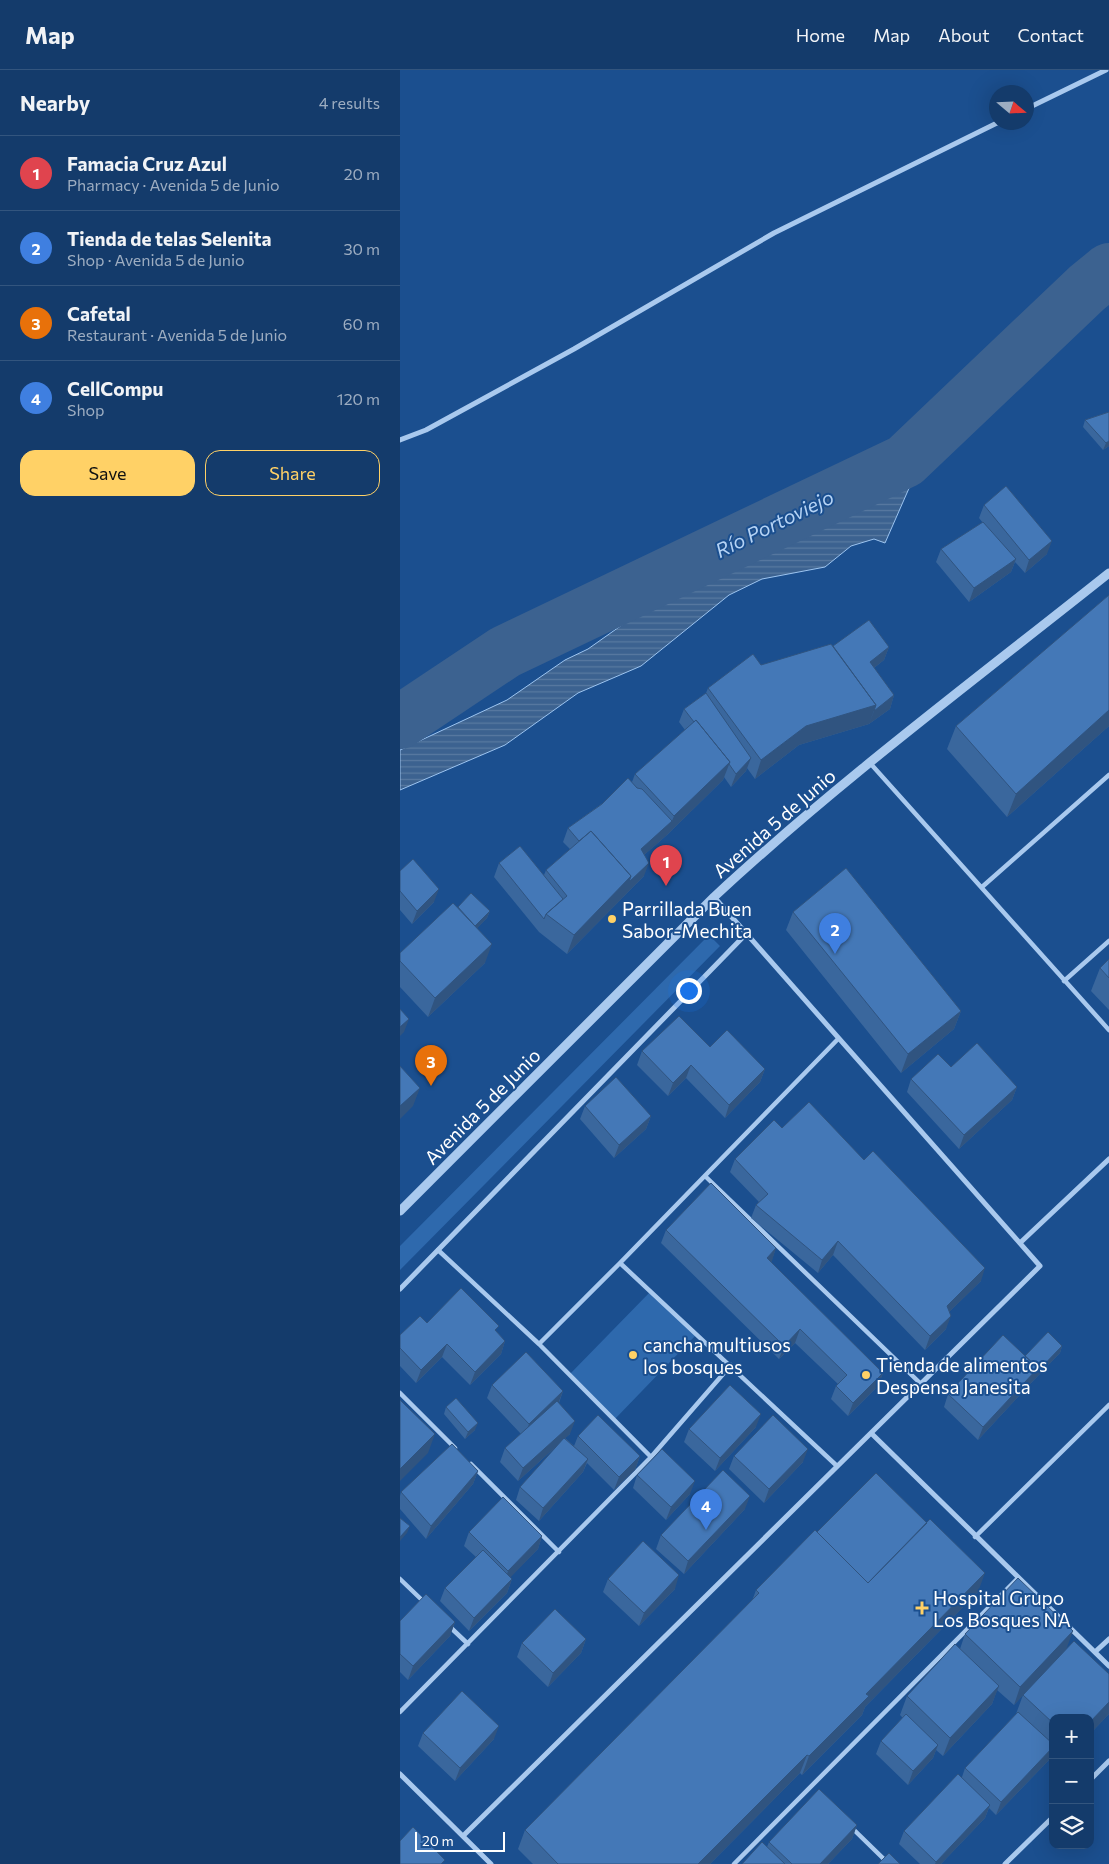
<!DOCTYPE html>
<meta charset="utf-8">
<style>
:root{--surface:#143b6b;--page:#1d4271;--text:#f1f3f6;--muted:#9dadc1;--line:#33557e;--accent:#ffd166}
body{margin:0;font-family:Commissioner,sans-serif;background:var(--page);color:var(--text)}
.controls{position:absolute;right:15px;bottom:15px;display:grid;overflow:hidden;border-radius:10px;box-shadow:0 5px 20px #0002}
.controls button{width:45px;height:45px;display:grid;place-items:center;padding:0;border:0;border-bottom:1px solid var(--line);background:var(--surface);color:var(--text);font:25px sans-serif}
.compass{position:absolute;left:589px;top:15px;width:45px;height:45px;border-radius:50%;background:var(--surface);box-shadow:0 5px 20px #0002;rotate:109deg}
.scale{position:absolute;left:15px;bottom:12px;width:90px;box-sizing:border-box;padding-left:5px;border:2px solid #fff;border-top:0;font-size:14px;line-height:18px;white-space:nowrap;color:#fff;-webkit-text-stroke:4px #1b4f8f;paint-order:stroke}
.you{position:absolute;left:288px;top:920px;width:18px;height:18px;margin:-12px;border:4px solid #fff;border-radius:50%;background:#1a73e8;box-shadow:0 0 0 8px #1a73e833}
.badge{display:grid;place-items:center;width:32px;height:32px;border-radius:50%;background:var(--accent);color:#fff;font-size:16px;font-weight:700}
.pin{position:absolute;translate:-50% -41px;filter:drop-shadow(0 1px 2px #0008)}
.pin::after{content:'';position:absolute;top:26px;width:18px;height:15px;background:inherit;clip-path:polygon(0 0,100% 0,50% 100%)}
.list{margin:0;padding:0;list-style:none}
h2{display:flex;justify-content:space-between;align-items:center;height:65px;margin:0;padding:0 20px;font-size:21px}
h2 small{font-size:16px;font-weight:400;color:var(--muted)}
.list li{display:grid;grid-template-columns:32px 1fr auto;gap:15px;align-items:center;box-sizing:border-box;height:75px;padding:0 20px;border-top:1px solid var(--line)}
.list b{display:block;font-size:19px;white-space:nowrap}
.list p{margin:0;font-size:16px;white-space:nowrap;color:var(--muted)}
.list em{font-size:16px;font-style:normal;color:var(--muted)}
.actions{display:flex;gap:10px;padding:15px 20px}
.actions a{flex:1;padding:11px 0;border:1px solid var(--accent);border-radius:15px;text-align:center;font-size:18px;color:var(--accent)}
.actions .main{background:var(--accent);color:#111}
.icon{flex:none;width:28px;height:28px;fill:none;stroke:currentColor;stroke-width:2;stroke-linecap:round;stroke-linejoin:round}
.map{position:relative;flex:none;width:709px;height:1794px;overflow:hidden}
header{display:flex;align-items:center;gap:30px;box-sizing:border-box;height:70px;padding:0 25px;background:var(--surface);border-bottom:1px solid var(--line)}
header strong{font-size:24px}
nav{display:flex;gap:28px;margin-inline-start:auto;font-size:18px}
main{display:flex}
aside{flex:1;background:var(--surface)}
.map>svg:first-child{display:block}
</style>
<header>
<strong>Map</strong>
<nav><a>Home</a><a>Map</a><a>About</a><a>Contact</a></nav>
</header>
<main>
<aside>
<h2>Nearby<small>4 results</small></h2>
<ul class="list">
<li><span class="badge" style="background:#e0444e">1</span><div><b>Famacia Cruz Azul</b><p>Pharmacy · Avenida 5 de Junio</p></div><em>20 m</em></li>
<li><span class="badge" style="background:#3f7fe0">2</span><div><b>Tienda de telas Selenita</b><p>Shop · Avenida 5 de Junio</p></div><em>30 m</em></li>
<li><span class="badge" style="background:#e8710a">3</span><div><b>Cafetal</b><p>Restaurant · Avenida 5 de Junio</p></div><em>60 m</em></li>
<li><span class="badge" style="background:#3f7fe0">4</span><div><b>CellCompu</b><p>Shop</p></div><em>120 m</em></li>
</ul>
<div class="actions"><a class="main">Save</a><a>Share</a></div>
</aside>
<div class="map">
<svg width="709" height="1794" viewBox="0 0 709 1794">
<defs>
<pattern id="water-rules" width="6" height="5" patternUnits="userSpaceOnUse" patternTransform="scale(1.25)"><rect width="6" height="5" fill="#3c6290"/><path d="M0 2.5h6" fill="none" stroke="#597aa1"/></pattern>
</defs>
<rect width="100%" height="100%" fill="#1b4f8f"/>
<path fill="#2e69ad" d="M309 865 320 876 0 1200V1176Z
M250 1222 296 1265 214 1350 169 1305Z"/>
<path fill="url(#water-rules)" stroke="#9cc4f0" d="M492 413 510 416 485 473 474 469 451 476 425 497 362 509 329 525 241 596 178 623 105 675 0 720V680L107 630 165 590 188 579 236 545 277 527 318 495 422 443Z"/>
<g fill="none" stroke-linecap="round" stroke-linejoin="round">
<path stroke="#3c6290" stroke-width="54" d="M0 652 105 582 505 391 687 218 709 200"/>
<path stroke="#a9c9ee" stroke-width="4.5" d="M470 693 709 960
M582 817 709 705
M664 911 709 871
M305 1106 521 1314
M38 1180 139 1274 220 1193
M139 1274 251 1387
M0 1323 55 1378
M71 1394 159 1482
M437 1396 220 1193 438 969
M575 1467 709 1335
M0 1509 24 1532
M49 1556 68 1574
M0 1642 251 1387 331 1295
M451 1757 489 1794
M334 1794 618 1508"/>
<path stroke="#a9c9ee" stroke-width="5" d="M626 39 706 0
M0 370 26 360 174 279 374 163 599 52
M621 1172 709 1089
M0 1219 346 864
M471 1363 709 1596
M695 1582 709 1569
M0 1704 91 1794
M690 1710 709 1691
M63 1766 640 1196 314 827
M605 1794 653 1747"/>
<path stroke="#a9c9ee" stroke-width="9" d="M0 1141 314 827C439 711 576 609 709 503"/>
</g>
<path fill="#3a679d" d="M709 342V376L703 380 683 357 685 350Z
M584 435 647 484 625 503 615 492 611 502 569 532 536 492 541 479 583 453 579 448Z
M709 525V656L607 747 547 679 556 656Z
M433 576 489 577 484 590 474 598 494 625 490 639 469 654 399 675 355 709 347 698 346 701 331 717 324 707 323 710 267 765 244 785V806L167 884 139 862 94 807 99 793 144 805 146 800 170 779 163 772 168 758 232 712 235 704 285 660 279 652 284 639 306 623 308 618 361 595Z
M0 801 34 832 12 854 0 840Z
M58 837 90 841 87 848 77 858 85 893 28 947 0 917V883Z
M393 842 561 941 554 959 501 1003 386 860Z
M709 889V940L691 921 700 898Z
M310 977 365 999 360 1012 325 1048 286 1008 268 1026 237 995 242 981Z
M551 997 617 1017 612 1030 559 1079 507 1022 511 1009Z
M185 1036 251 1046 246 1059 214 1088 180 1049Z
M382 1058 581 1211 549 1242 546 1259 525 1280 433 1185 418 1203 351 1148 356 1135 359 1132 330 1102 335 1089Z
M266 1160 376 1178 371 1192 483 1303 478 1316 448 1346 431 1329 436 1316 438 1314 395 1273 379 1289 261 1173Z
M27 1253 97 1262 105 1271 101 1284 70 1315 42 1287 16 1313 0 1296V1265Z
M662 1276 660 1283 633 1311 578 1370 544 1337 548 1324 625 1286Z
M92 1315 163 1321 159 1333 170 1364 165 1368 174 1376 178 1366 240 1386 235 1400 214 1420 187 1393 183 1402 139 1451 116 1430 120 1417 160 1373 118 1411 100 1392 105 1378 121 1364 87 1328Z
M46 1337 75 1360 65 1369 44 1344Z
M356 1357 315 1401 284 1372 289 1359Z
M334 1386 403 1392 364 1433 329 1399Z
M78 1401 73 1414 26 1469 0 1439V1426L1 1422Z
M237 1405 290 1424 266 1450 233 1418Z
M345 1439 284 1504 256 1479 261 1465Z
M69 1462 142 1466 138 1479 110 1507 112 1509 107 1523 69 1561 40 1531 45 1518 76 1487 64 1476Z
M417 1462 578 1522 465 1637 462 1645 402 1705 400 1703 310 1794H133L118 1779 125 1760 352 1531 356 1520Z
M208 1509 275 1519 239 1556 203 1522Z
M0 1551 55 1552 50 1566 8 1610 0 1602Z
M565 1564 666 1579 709 1604V1644L690 1664V1648H653V1680L650 1689 596 1745 589 1738 585 1748 541 1794H520L499 1774 504 1761 562 1707 565 1698 616 1644 623 1625 614 1635 597 1620 592 1634 543 1686 536 1680 533 1688 508 1715 476 1684 481 1671 503 1648 500 1645 507 1626 560 1579Z
M186 1569 181 1583 148 1617 117 1587 122 1573Z
M23 1663 94 1669 55 1711 18 1676Z
M457 1755 452 1769 428 1794H342L367 1777 369 1772Z"/>
<path fill="#305480" d="M709 371V376L703 380 706 373Z
M652 471 647 484 625 503 629 490Z
M616 489 611 502 569 532 574 518Z
M489 577 484 590 465 605 470 592Z
M494 625 490 639 469 654 474 641Z
M476 635 469 654 399 675 355 709 361 690 406 656Z
M709 640V656L607 747 616 724Z
M351 688 346 701 331 717 336 704Z
M330 692 323 710 267 765 236 792 241 779 272 751 274 746Z
M249 793 244 806 167 884 174 865 231 806Z
M39 819 34 832 12 854 17 841Z
M90 841 87 848 66 870 68 863Z
M92 874 85 893 28 947 35 928Z
M561 941 554 959 501 1003 508 984Z
M9 949 4 962 0 966V957Z
M291 995 286 1008 268 1026 273 1013Z
M365 999 360 1012 325 1048 329 1035Z
M617 1017 612 1030 559 1079 564 1065Z
M20 1018 13 1036 0 1049V1036Z
M251 1046 246 1059 214 1088 219 1075Z
M438 1171 433 1185 418 1203 422 1190Z
M376 1178 372 1191 362 1201 367 1188Z
M585 1198 581 1211 542 1249 547 1236Z
M551 1246 546 1259 525 1280 530 1266Z
M400 1259 395 1273 379 1289 384 1276Z
M105 1271 101 1284 70 1315 75 1302Z
M47 1274 42 1287 16 1313 21 1300Z
M662 1276 660 1283 633 1311 578 1370 583 1357 638 1298Z
M483 1303 478 1316 448 1346 453 1333Z
M163 1321 158 1334 124 1367 129 1354Z
M361 1344 356 1357 315 1401 320 1388Z
M175 1351 170 1364 118 1411 123 1398Z
M78 1353 75 1360 65 1369 68 1362Z
M35 1364 28 1383 0 1411V1399Z
M408 1379 403 1392 364 1433 369 1419Z
M240 1386 235 1400 214 1420 219 1407Z
M188 1389 183 1402 139 1451 143 1438Z
M78 1401 73 1414 26 1469 31 1456Z
M295 1411 290 1424 266 1450 271 1437Z
M350 1426 345 1439 284 1504 288 1491Z
M10 1456 7 1463 0 1471V1467Z
M142 1466 138 1479 104 1514 108 1501Z
M585 1503 578 1522 465 1637 462 1645 402 1705 409 1686 466 1624Z
M279 1505 275 1519 239 1556 244 1543Z
M112 1509 107 1523 69 1561 74 1548Z
M55 1552 50 1566 8 1610 13 1596Z
M673 1561 666 1580 614 1635 620 1617Z
M186 1569 181 1583 148 1617 153 1603Z
M599 1616 592 1634 543 1686 550 1668Z
M709 1632V1644L690 1664V1652Z
M99 1656 94 1669 55 1711 60 1698Z
M538 1675 533 1688 508 1715 513 1701Z
M653 1677V1680L650 1689 596 1745 601 1732Z
M407 1685 400 1703 310 1794H298Z
M590 1735 585 1748 541 1794H535L536 1792Z
M457 1755 452 1769 428 1794H420Z"/>
<path fill="#4478b7" stroke="#305480" d="M709 342V371L706 373 685 350Z
M606 416 652 471 629 490 584 435Z
M583 452 616 489 574 518 541 479Z
M709 525V640L616 724 556 656Z
M469 550 489 577 470 592 494 625 474 641 476 635 433 576Z
M431 574 476 635 406 656 361 690 308 618 353 584 361 595Z
M306 623 351 688 336 704 329 694 330 692 296 650 294 652 284 639Z
M296 650 330 692 274 746 235 704Z
M228 708 237 718 242 719 272 751 241 779 249 793 229 812 231 806 191 761 179 771 168 758 202 734Z
M191 761 231 806 174 865 146 844 167 826 146 800Z
M120 776 163 829 146 844 144 849 99 793Z
M13 789 39 819 17 841 0 821V801Z
M446 798 561 941 508 984 393 842Z
M71 823 90 841 75 856 58 837Z
M53 833 92 874 35 928 0 891V883Z
M709 889V908L700 898Z
M0 939 9 949 0 957Z
M279 946 310 977 327 960 365 999 329 1035 291 995 273 1013 242 981Z
M577 973 617 1017 564 1065 511 1009 538 984 551 997Z
M0 996 20 1018 0 1036Z
M216 1007 251 1046 219 1075 185 1036Z
M409 1032 464 1090 473 1081 585 1198 547 1236 551 1246 530 1266 438 1171 422 1190 356 1135 368 1124 335 1089 374 1050 382 1058Z
M311 1113 376 1178 367 1188 483 1303 453 1333 436 1316 447 1305 400 1259 384 1276 266 1160Z
M61 1218 99 1256 95 1260 105 1271 75 1302 47 1274 21 1300 0 1278V1265L20 1246 27 1253Z
M648 1262 662 1276 635 1304 638 1298 625 1286Z
M603 1265 638 1298 583 1357 548 1324Z
M126 1282 163 1321 129 1354 92 1315Z
M330 1315 361 1344 320 1388 289 1359Z
M56 1328 78 1353 68 1362 46 1337Z
M0 1330 35 1364 0 1399Z
M157 1331 175 1351 123 1398 105 1378Z
M198 1345 240 1386 219 1407 178 1366Z
M373 1345 408 1379 369 1419 334 1386Z
M164 1368 188 1389 143 1438 120 1417Z
M52 1374 78 1401 31 1456 1 1422Z
M262 1379 295 1411 271 1437 237 1405Z
M323 1400 350 1426 288 1491 261 1465Z
M476 1403 527 1453 468 1513 417 1462Z
M103 1427 142 1466 108 1501 69 1462Z
M0 1448 10 1456 0 1467Z
M530 1449 585 1503 466 1624 469 1626 409 1686 407 1685 298 1794H158L125 1760 359 1523 356 1520 415 1460 468 1513Z
M243 1471 279 1505 244 1543 208 1509Z
M83 1480 112 1509 74 1548 45 1518Z
M618 1508 673 1561 620 1617 565 1564Z
M26 1524 55 1552 13 1596 0 1584V1551Z
M155 1539 186 1569 153 1603 122 1573Z
M674 1571 709 1604V1632L690 1652V1648H653V1653L623 1625Z
M555 1574 599 1616 550 1668 507 1626Z
M62 1621 99 1656 60 1698 23 1663Z
M618 1642 653 1674V1677L601 1732 565 1698Z
M506 1644 538 1675 513 1701 481 1671Z
M558 1704 590 1735 536 1792 504 1761Z
M419 1719 457 1755 420 1794H392L369 1772Z
M13 1757 45 1790 41 1794H0V1771Z
M362 1772 385 1794H342Z
M489 1783 500 1794H478Z"/>
<g fill="#ffd166" stroke="#1b4f8f" stroke-width="2">
<circle cx="212" cy="849" r="5"/>
<circle cx="233" cy="1285" r="5"/>
<circle cx="466" cy="1305" r="5"/>
<path d="M519.5 1530.5h5v5h5v5h-5v5h-5v-5h-5v-5h5z"/>
</g>
<g text-anchor="middle" dominant-baseline="central" stroke-width="4" stroke-linejoin="round" paint-order="stroke">
<g font-size="19" fill="#fff" stroke="#1b4f8f">
<text transform="translate(374 753) rotate(-41)">Avenida 5 de Junio</text>
<text transform="translate(82 1036) rotate(-45)">Avenida 5 de Junio</text>
</g>
<g font-size="19" fill="#fff" stroke="#1b4f8f" text-anchor="start">
<text x="222" y="838">Parrillada Buen<tspan x="222" dy="22">Sabor-Mechita</tspan></text>
<text x="243" y="1274">cancha multiusos<tspan x="243" dy="22">los bosques</tspan></text>
<text x="476" y="1294">Tienda de alimentos<tspan x="476" dy="22">Despensa Janesita</tspan></text>
<text x="533" y="1527">Hospital Grupo<tspan x="533" dy="22">Los Bosques NA</tspan></text>
</g>
<g font-size="20" font-style="italic" fill="#b5d3f5" stroke="#1b4f8f">
<text transform="translate(374 453) rotate(-26)">Río Portoviejo</text>
</g>
</g>
</svg>
<div class="controls">
<button>+</button>
<button>−</button>
<button><svg class="icon" aria-label="layers" viewBox="0 0 24 24"><path d="M12 4l9 5-9 5-9-5zM3 14l9 5 9-5"/></svg></button>
</div>
<svg class="compass" viewBox="-18 -18 36 36"><path d="M0-13l5 13h-10z" fill="#e53935"/><path d="M0 13l5-13h-10z" fill="#9dadc1"/></svg>
<div class="scale">20 m</div>
<div class="you"></div>
<div class="pin badge" style="left:266px;top:816px;background:#e0444e">1</div>
<div class="pin badge" style="left:435px;top:884px;background:#3f7fe0">2</div>
<div class="pin badge" style="left:31px;top:1016px;background:#e8710a">3</div>
<div class="pin badge" style="left:306px;top:1460px;background:#3f7fe0">4</div>
</div>
</main>
